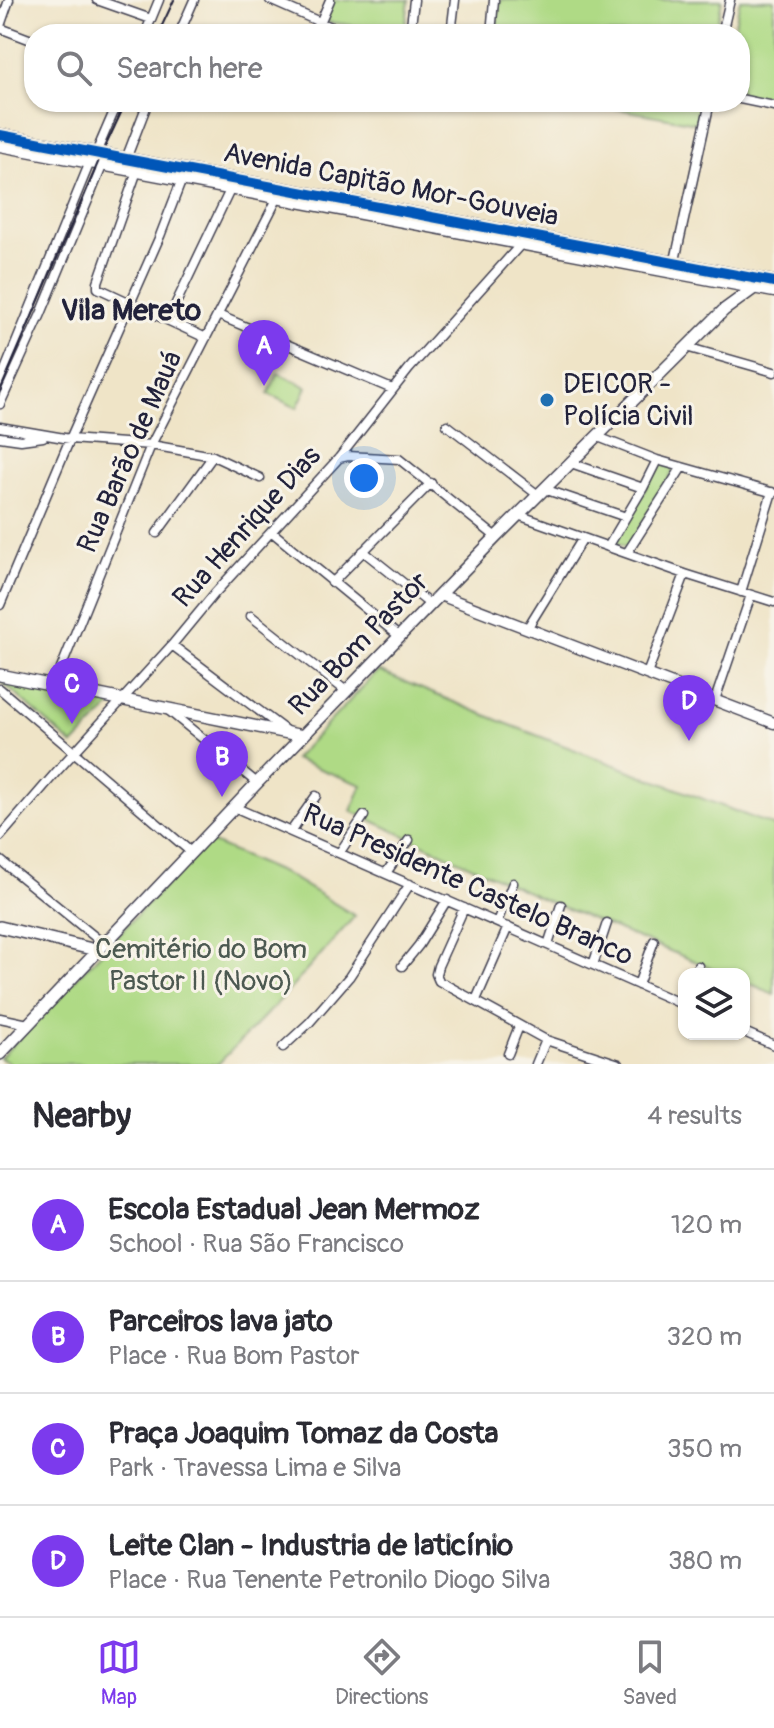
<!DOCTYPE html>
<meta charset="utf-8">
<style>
:root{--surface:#fff;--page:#f7f7f7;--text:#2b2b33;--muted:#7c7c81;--line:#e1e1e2;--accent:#7c3aed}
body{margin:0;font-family:Pangolin,sans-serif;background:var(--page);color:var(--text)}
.controls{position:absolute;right:24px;bottom:24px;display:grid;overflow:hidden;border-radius:16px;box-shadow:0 2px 6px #0004}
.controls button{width:72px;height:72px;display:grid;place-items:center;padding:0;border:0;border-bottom:2px solid var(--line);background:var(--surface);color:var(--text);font:40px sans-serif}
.you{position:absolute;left:364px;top:478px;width:28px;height:28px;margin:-20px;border:6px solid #fff;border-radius:50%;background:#1a73e8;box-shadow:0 0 0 12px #1a73e833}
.badge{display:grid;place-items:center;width:52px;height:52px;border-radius:50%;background:var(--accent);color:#fff;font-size:26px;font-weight:700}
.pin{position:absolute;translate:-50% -66px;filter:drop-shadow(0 2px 4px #0008)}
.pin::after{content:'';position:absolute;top:42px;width:28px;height:24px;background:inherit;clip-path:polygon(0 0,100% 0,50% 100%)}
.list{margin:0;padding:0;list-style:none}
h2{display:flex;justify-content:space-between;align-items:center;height:104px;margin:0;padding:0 32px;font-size:34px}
h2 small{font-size:26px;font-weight:400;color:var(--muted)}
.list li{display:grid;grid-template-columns:52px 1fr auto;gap:24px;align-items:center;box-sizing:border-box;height:112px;padding:0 32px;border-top:2px solid var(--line)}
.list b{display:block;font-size:30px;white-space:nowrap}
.list p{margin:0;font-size:26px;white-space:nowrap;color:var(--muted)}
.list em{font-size:26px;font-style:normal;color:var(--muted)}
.icon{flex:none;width:44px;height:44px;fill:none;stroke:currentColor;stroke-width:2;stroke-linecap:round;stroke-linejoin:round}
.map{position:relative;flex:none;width:774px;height:1064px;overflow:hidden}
.search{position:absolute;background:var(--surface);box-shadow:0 2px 6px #0004;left:24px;right:24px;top:24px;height:88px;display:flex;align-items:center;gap:20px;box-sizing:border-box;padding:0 28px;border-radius:32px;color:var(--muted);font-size:30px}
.sheet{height:552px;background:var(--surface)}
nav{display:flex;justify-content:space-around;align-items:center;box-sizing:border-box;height:112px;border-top:2px solid var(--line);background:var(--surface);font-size:22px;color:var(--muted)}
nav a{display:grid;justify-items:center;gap:4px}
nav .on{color:var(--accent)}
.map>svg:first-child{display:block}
</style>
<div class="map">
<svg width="774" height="1064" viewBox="0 0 774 1064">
<rect width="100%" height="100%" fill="#f7f3e8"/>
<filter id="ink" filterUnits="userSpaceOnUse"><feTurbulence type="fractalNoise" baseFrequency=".0125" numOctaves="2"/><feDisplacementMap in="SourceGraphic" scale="16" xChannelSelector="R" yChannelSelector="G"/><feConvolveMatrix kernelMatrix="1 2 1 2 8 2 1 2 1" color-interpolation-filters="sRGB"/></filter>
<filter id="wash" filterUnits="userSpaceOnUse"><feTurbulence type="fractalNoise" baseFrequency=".006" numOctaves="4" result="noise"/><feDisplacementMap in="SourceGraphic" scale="32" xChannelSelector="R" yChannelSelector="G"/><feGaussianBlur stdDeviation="1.8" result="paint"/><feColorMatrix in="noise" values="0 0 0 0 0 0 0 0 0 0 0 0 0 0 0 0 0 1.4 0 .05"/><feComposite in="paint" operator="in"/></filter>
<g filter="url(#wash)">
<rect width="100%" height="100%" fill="#efe4c7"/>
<path fill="#afda85" stroke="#687e60" stroke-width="2" d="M332 0H409L405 30 401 32 326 22 325 18Z
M500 0H722L715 34H496Z
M740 0H774V101L740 95V34H733Z
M579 102H700L696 123Z
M278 373 307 387 297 408 268 394Z
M660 463 675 468 628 548 614 542Z
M378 671 505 723 774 826V994L744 981V974H726L545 900 351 811 362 785 294 759Z
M0 680 115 702 73 745Z
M208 841 289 876 355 916 284 996 218 1064H11L0 1058Z"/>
</g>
<g filter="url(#ink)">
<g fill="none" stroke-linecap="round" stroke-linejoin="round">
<defs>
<path id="minor" d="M97 0 151 19
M270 0 331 27 386 34
M320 23 330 0
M0 26 9 0
M0 28 34 41
M145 34 159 0
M179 34 194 0
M410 34 414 0
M451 34 455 0
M491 34 494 0
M722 34 730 0
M740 99 774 106
M96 153 118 102
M126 159 148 102
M137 171 98 282V288L206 338
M671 263 676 256 710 102
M218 315 392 389
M168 320 231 188
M686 347 774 372
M0 382 90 162
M0 404 41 314 103 164
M447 425 538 495
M0 427 70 439 151 445 213 456 260 478
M0 437 21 440 43 437
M598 437 657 460 774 493
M339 458 348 456 399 459 496 537
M571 463 643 488
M544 489 626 517
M518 515 685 574 774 602
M272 532 400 637
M157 533 213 456
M608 547 643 488 657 460
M363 551 431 605
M627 553 682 467
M332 583 431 483
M741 592 772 492
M0 605 70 439 160 236 182 179
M251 616 346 691
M528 627 583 538
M172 645 286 731
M647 674 685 574
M54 686 151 445 278 197
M0 689 192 853
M715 700 751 595
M168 710 257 783
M234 807 684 1005
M291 831 316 796
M0 837 58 770 172 645 215 593 339 458 409 369 522 243
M340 852 364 816
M0 860 105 945
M386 873 409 840
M464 908 438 966 436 974 439 981 546 1040 619 1064
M497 922 513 883
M548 945 561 905
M593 965 607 923
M402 966 419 945 447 900
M694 974 698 966
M638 985 654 941
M476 1000 508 927
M0 1018 28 1024
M744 1032 774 1045
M283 1047 309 1023 349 977 410 884
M508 1054 519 1026
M536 1064 546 1040"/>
<path id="tertiary" d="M440 595 774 723"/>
<path id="secondary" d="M0 675 303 736
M0 927 100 951
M0 1054 257 783 496 537 724 310 757 286"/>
<path id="primary" d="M0 135 774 282
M0 145 774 291"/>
</defs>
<use href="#minor" stroke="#413f50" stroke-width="11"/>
<use href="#tertiary" stroke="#413f50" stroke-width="13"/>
<use href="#secondary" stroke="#413f50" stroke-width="14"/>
<use href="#primary" stroke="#413f50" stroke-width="15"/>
<use href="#minor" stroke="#fff" stroke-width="8"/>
<use href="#tertiary" stroke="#fff" stroke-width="10"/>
<use href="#secondary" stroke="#fff" stroke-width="11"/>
<use href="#primary" stroke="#fff" stroke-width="12"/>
<path stroke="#22223b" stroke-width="2" d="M158 34 174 0
M0 391 100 158 126 102"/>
<defs>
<path id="cycleway" d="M0 135 774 282"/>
</defs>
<use href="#cycleway" stroke="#f7f3e8" stroke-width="15"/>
<use href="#cycleway" stroke="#0057b8" stroke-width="10"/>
</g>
</g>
<circle fill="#1f6fb2" stroke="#f7f3e8" stroke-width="3" cx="547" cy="400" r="8"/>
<g text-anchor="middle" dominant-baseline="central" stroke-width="6" stroke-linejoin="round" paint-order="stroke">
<g font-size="28" fill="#22223b" stroke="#f7f3e8">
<text transform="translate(391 185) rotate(11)">Avenida Capitão Mor-Gouveia</text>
<text transform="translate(130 452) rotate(-66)">Rua Barão de Mauá</text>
<text transform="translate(247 527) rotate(-48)">Rua Henrique Dias</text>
<text transform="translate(359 644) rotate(-46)">Rua Bom Pastor</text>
<text transform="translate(468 885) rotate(24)">Rua Presidente Castelo Branco</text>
</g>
<g font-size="28" fill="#22223b" stroke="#f7f3e8" text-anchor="start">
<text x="563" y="384">DEICOR -<tspan x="563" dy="32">Polícia Civil</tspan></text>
</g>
<g font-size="28" fill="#4c5951" stroke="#f7f3e8">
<text x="201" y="949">Cemitério do Bom<tspan x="201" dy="32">Pastor II (Novo)</tspan></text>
</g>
<g font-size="30" font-weight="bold" fill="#22223b" stroke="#f7f3e8">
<text x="131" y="310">Vila Mereto</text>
</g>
</g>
</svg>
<div class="controls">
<button><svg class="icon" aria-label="layers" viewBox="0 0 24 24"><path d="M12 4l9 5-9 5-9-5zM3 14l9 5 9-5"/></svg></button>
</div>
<div class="you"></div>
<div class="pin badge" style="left:264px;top:386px">A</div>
<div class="pin badge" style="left:222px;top:797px">B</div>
<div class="pin badge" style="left:72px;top:724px">C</div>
<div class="pin badge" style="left:689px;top:741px">D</div>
<div class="search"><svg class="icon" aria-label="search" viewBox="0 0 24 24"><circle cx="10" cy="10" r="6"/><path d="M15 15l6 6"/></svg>Search here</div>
</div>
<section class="sheet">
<h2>Nearby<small>4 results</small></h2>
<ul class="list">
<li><span class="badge">A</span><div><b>Escola Estadual Jean Mermoz</b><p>School · Rua São Francisco</p></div><em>120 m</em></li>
<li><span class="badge">B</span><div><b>Parceiros lava jato</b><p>Place · Rua Bom Pastor</p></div><em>320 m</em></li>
<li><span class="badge">C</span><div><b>Praça Joaquim Tomaz da Costa</b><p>Park · Travessa Lima e Silva</p></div><em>350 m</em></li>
<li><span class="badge">D</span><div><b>Leite Clan - Industria de laticínio</b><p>Place · Rua Tenente Petronilo Diogo Silva</p></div><em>380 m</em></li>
</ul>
</section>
<nav>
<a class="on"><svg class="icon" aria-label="map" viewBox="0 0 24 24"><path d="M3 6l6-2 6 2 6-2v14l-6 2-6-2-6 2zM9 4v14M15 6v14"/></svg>Map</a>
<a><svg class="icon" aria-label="directions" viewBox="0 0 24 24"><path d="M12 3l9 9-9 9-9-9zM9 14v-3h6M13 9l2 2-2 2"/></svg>Directions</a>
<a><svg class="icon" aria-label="saved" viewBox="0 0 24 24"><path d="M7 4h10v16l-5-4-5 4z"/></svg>Saved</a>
</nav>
